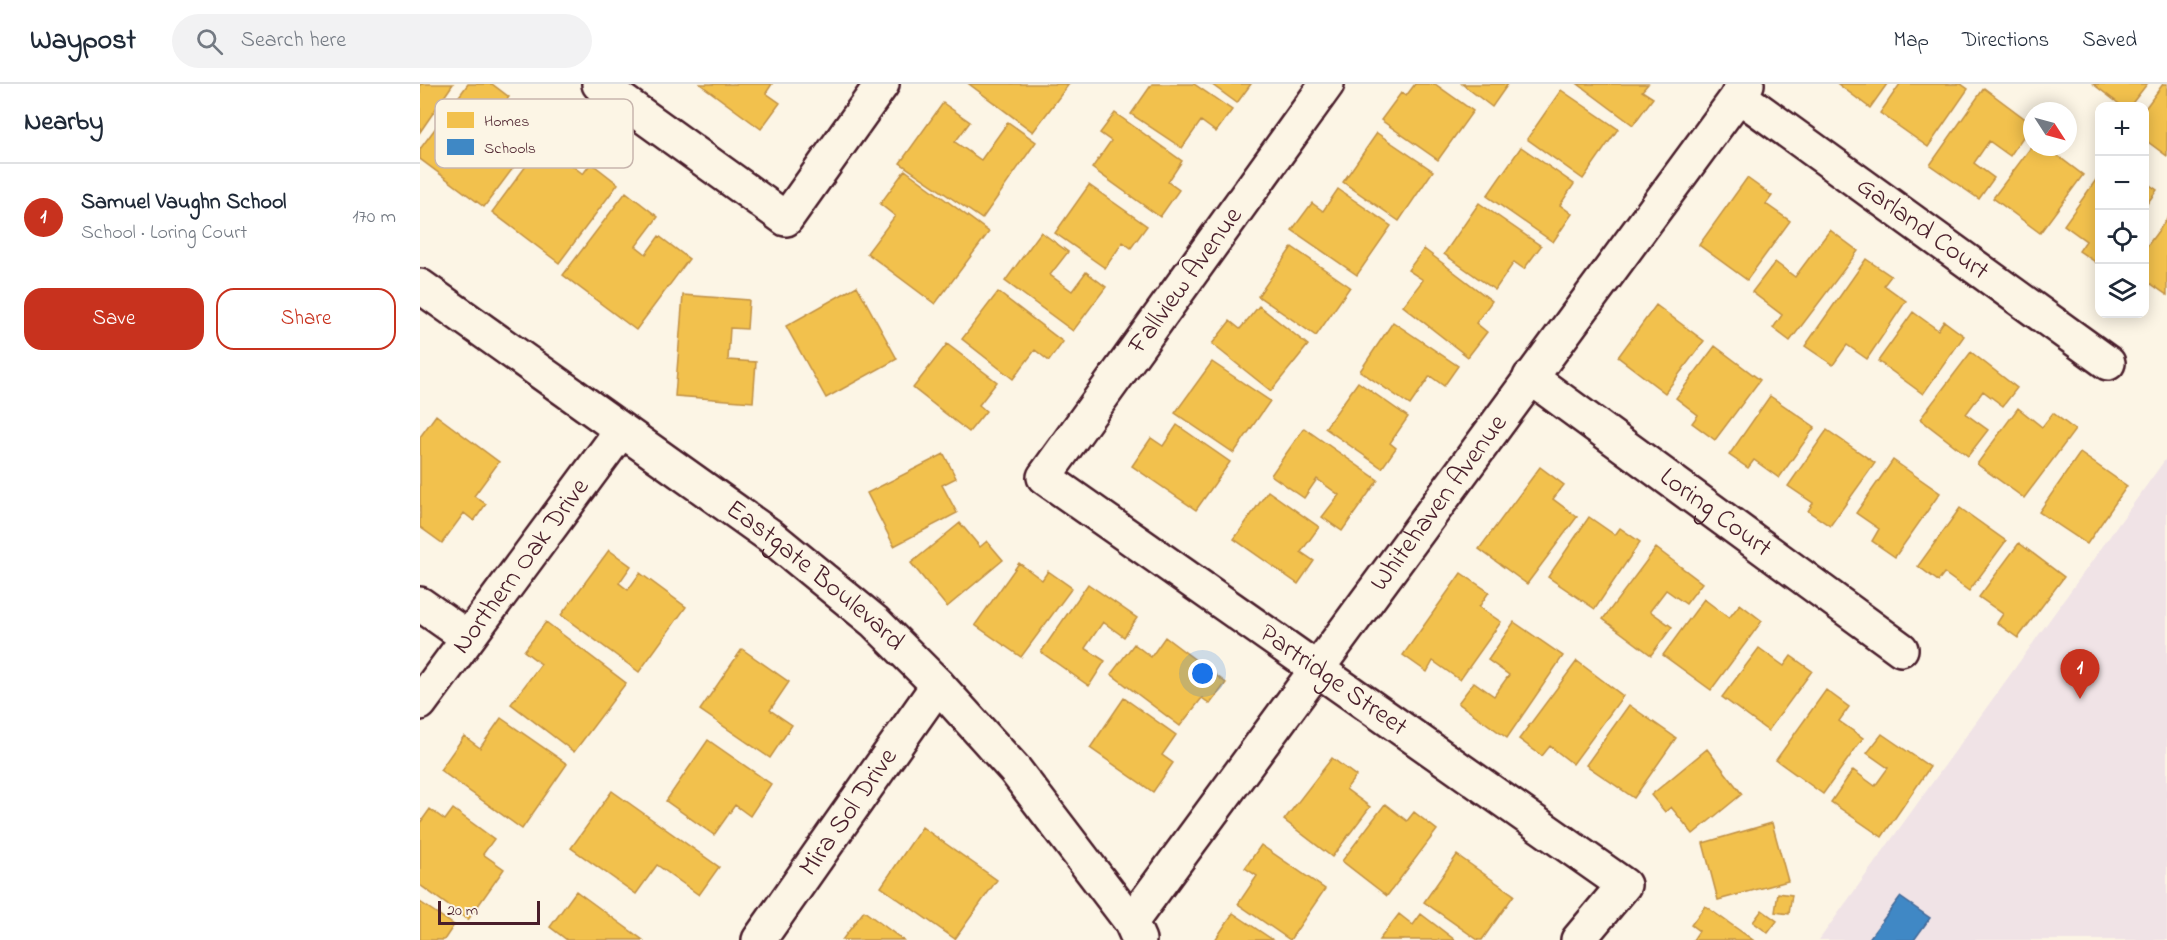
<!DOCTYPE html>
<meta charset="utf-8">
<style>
:root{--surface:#fff;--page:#f2f2f3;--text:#1f2937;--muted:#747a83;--line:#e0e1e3;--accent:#c8321e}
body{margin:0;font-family:"Indie Flower",sans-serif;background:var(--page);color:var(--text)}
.controls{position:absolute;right:18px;top:18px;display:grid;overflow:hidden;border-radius:12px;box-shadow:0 3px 15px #0003}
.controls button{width:54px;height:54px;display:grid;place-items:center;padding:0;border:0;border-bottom:2px solid var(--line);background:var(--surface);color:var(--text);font:30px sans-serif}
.compass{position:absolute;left:1603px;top:18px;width:54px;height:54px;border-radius:50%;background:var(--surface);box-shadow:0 3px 15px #0003;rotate:126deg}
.scale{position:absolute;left:18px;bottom:15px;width:102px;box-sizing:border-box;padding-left:6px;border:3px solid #4a1f2b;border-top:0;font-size:16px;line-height:21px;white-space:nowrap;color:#4a1f2b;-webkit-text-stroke:4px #fcf5e5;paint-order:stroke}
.you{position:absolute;left:783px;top:590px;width:21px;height:21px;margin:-15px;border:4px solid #fff;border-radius:50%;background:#1a73e8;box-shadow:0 0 0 9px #1a73e833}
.badge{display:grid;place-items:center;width:39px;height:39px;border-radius:50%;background:var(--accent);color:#fff;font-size:20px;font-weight:700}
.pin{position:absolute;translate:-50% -50px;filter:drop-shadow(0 2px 3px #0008)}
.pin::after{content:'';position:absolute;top:32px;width:21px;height:18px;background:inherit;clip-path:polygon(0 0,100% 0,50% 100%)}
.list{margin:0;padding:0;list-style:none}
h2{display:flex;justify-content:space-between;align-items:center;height:78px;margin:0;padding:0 24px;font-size:26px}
h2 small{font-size:20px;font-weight:400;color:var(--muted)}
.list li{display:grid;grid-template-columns:39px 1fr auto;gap:18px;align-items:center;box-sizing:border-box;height:108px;padding:0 24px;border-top:2px solid var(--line)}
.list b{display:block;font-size:22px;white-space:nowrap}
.list p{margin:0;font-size:20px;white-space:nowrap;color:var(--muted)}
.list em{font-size:20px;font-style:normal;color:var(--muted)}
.actions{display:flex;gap:12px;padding:18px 24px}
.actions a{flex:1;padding:14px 0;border:2px solid var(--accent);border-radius:18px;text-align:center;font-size:21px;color:var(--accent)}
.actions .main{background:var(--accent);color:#fff}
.icon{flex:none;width:33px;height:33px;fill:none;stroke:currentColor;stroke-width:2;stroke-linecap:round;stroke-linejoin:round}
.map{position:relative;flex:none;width:1747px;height:856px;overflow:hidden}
header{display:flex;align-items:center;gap:36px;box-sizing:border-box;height:84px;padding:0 30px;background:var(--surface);border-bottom:2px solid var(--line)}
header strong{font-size:28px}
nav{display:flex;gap:33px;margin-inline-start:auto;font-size:21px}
.search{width:420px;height:54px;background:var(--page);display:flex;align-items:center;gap:15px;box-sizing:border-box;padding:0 21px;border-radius:33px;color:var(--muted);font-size:22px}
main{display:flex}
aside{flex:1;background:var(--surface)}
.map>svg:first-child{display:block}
</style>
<header>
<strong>Waypost</strong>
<div class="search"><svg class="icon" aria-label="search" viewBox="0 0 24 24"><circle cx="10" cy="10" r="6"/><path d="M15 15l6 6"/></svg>Search here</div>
<nav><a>Map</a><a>Directions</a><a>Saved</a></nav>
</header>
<main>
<aside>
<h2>Nearby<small></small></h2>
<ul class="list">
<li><span class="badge">1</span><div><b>Samuel Vaughn School</b><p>School · Loring Court</p></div><em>170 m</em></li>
</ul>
<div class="actions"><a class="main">Save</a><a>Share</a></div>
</aside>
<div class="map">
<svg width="1747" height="856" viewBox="0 0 1747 856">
<rect width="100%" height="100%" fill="#fcf5e5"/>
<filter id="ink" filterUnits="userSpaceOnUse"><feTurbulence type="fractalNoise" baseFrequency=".0167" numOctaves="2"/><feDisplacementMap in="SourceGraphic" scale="12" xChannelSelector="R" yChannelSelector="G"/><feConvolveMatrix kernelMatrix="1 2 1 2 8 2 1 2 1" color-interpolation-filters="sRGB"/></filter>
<g filter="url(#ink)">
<path fill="#f0e3e6" d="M1747 373V856H1399Z"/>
<path fill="#f2c14e" stroke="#c09044" stroke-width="1.5" d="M0 0H33L0 48Z
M48 0H72L89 13 81 24 117 52 64 123 0 75V65Z
M280 0H352L346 9 360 19 341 45Z
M549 0H649L613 48Z
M732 0H774L812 26 796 48 781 37 762 64 711 30Z
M791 0H831L817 19Z
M995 0H1015L1053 27 1018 76 961 36 981 9 986 12Z
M1042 0H1088L1072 23Z
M1158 0H1228L1222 7 1233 14 1213 41Z
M1418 0H1467L1450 24Z
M1480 0H1541L1548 5 1508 63 1460 29Z
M1673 0H1727L1710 22H1702Z
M1743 0H1747V72L1724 55V26Z
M1564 4 1612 40 1590 72 1569 57 1554 79 1574 94 1559 115 1510 81Z
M1141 6 1198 45 1163 95 1107 55Z
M523 19 550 38 535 58 561 76 588 38 616 58 562 135 480 79Z
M695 29 762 77 748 98 759 106 740 133 672 84 691 57 680 49Z
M957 49 1013 87 979 137 923 98Z
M123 59 163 90 171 79 198 100 139 179 72 128Z
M1612 62 1626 63 1663 91 1620 149 1573 114Z
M1101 63 1154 100 1140 121 1152 130 1133 158 1067 112Z
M485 86 569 148 515 220 447 169 475 132 460 120Z
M1680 90V181L1659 167 1666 157 1644 141Z
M1327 94 1352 112 1346 120 1370 137 1327 196 1279 161Z
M1724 97 1737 106 1724 124Z
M669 101 727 142 711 164 703 158 685 184 635 149Z
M918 105 971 142 937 191 872 146 892 119 903 127Z
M206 108 238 133 216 162 226 170 239 152 269 175 216 246 143 191Z
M1059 119 1121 162 1104 185 1094 178 1075 206 1024 170Z
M1747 135V211L1731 200 1724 206V166Z
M1410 146 1438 167 1370 257 1353 244 1362 231 1332 208 1355 178 1375 193Z
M621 148 648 168 630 191 652 207 666 188 686 203 653 247 585 197Z
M872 163 930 203 896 252 838 212Z
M1004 165 1072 217 1056 239 1067 248 1048 273 983 222 1003 196 988 186Z
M1446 175 1471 192 1464 201 1486 217 1447 275 1427 261 1413 281 1385 262Z
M437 202 477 275 406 314 366 242Z
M578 208 643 258 629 277 615 266 593 295 542 255Z
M263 211 329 216 327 245 310 244 308 276 336 278 333 318 255 312Z
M1236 221 1284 257 1245 309 1198 273Z
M839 222 888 261 851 307 792 260 810 237 820 245Z
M1493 228 1518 246 1524 237 1544 252 1503 310 1458 277Z
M973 238 1038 282 1024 302 1010 292 990 321 940 287Z
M527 260 577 298 559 321 566 327 549 348 493 304Z
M1295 262 1340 296 1295 356 1272 339 1278 331 1256 314Z
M1551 268 1597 304 1583 322 1563 307 1546 330 1568 346 1548 372 1500 335Z
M792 278 850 317 814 369 755 329Z
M938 298 988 333 970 359 976 364 962 384 905 344Z
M1350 312 1395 343 1359 394 1334 376 1328 384 1309 371Z
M1598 324 1622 343 1633 329 1655 346 1604 414 1557 380Z
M16 331 79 378 54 412 66 420 54 437 44 429 22 459 0 443V353Z
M757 341 810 378 776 426 712 382 731 354 743 362Z
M884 344 958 396 922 447 902 433 919 411 897 395 884 414 851 391Z
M1407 346 1455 379 1410 442 1388 427 1393 419 1368 402Z
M1660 369 1707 402 1667 460 1619 428Z
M524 370 536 394 522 401 537 429 474 462 447 409Z
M1473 376 1520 409 1475 473 1452 457 1459 445 1436 429Z
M1120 383 1144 401 1133 415 1157 433 1107 500 1059 465Z
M848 407 899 443 881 468 894 477 878 500 814 455Z
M1540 424 1586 457 1549 507 1524 489 1518 497 1498 482Z
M1169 433 1195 451 1200 444 1220 458 1175 525 1128 493Z
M540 439 560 463 567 457 583 476 527 523 491 479Z
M1599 459 1644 493 1598 554 1577 539 1583 530 1559 513Z
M1236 464 1282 499 1266 520 1246 506 1230 527 1252 543 1231 571 1183 535Z
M189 466 211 482 199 499 208 506 220 489 266 523 219 588 141 531Z
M599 479 622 496 628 487 652 504 601 573 555 541Z
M1041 489 1069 508 1059 523 1081 538 1040 596 1013 577 1007 588 983 571Z
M668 500 717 534 704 553 683 538 665 564 685 577 669 602 621 568Z
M1284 515 1309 534 1320 520 1342 537 1291 606 1243 571Z
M126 538 206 599 154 668 91 620 121 580 104 567Z
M1094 538 1143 572 1087 654 1038 619 1054 598 1074 612 1089 591 1068 576Z
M745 553 806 599 790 620 782 614 760 642 691 590 714 560 731 573Z
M1339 564 1364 582 1371 572 1392 587 1348 647 1302 613Z
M322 565 369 598 350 626 372 641 350 674 280 626Z
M1157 577 1203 612 1153 680 1130 662 1122 672 1099 655Z
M1406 606 1429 623 1419 637 1443 654 1403 710 1356 676Z
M704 614 756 651 742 671 753 679 733 708 670 664Z
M1209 621 1256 654 1214 714 1166 681Z
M81 634 147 680 102 745 20 686 44 652 60 664Z
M1462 650 1510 683 1462 753 1411 718 1433 686 1455 702 1468 684 1447 669Z
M288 656 351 700 330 732 315 721 294 751 246 717Z
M1287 665 1322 710 1273 750 1251 723 1245 728 1231 711Z
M912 674 936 692 926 705 950 723 912 773 864 736Z
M192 707 299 783 279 811 237 781 216 810 151 764Z
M965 720 987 737 994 728 1017 746 967 812 922 777Z
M10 725 25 736 33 725 74 755 63 770 84 785 48 836 0 801V739Z
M1352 739 1368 797 1298 816 1283 759Z
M502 743 577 796 535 855 461 803Z
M841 761 905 805 870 856 818 820 837 792 825 784Z
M1037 771 1094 811 1062 856H1058L1004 818Z
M156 807 223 856H147L130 843Z
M1358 809 1372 811 1369 830 1355 828Z
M0 818 34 841 24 856H0Z
M1285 822 1333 856H1273L1279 847 1271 841Z
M1342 826 1357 837 1348 849 1333 838Z
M444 827 483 856H422Z
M813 829 853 856H795Z
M979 830 993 841 1001 830 1035 856H959Z"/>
<path fill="#3f88c5" stroke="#426897" stroke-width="1.5" d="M1480 813 1510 834 1494 856H1448Z"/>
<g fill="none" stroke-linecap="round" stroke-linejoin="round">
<defs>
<g id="minor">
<path d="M179 0 366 135 462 0"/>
<path id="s1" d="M907 0 624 393 1204 801 1158 856"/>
<path id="s2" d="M1318 11 1688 279"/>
<path id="s3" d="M0 202 349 451 455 538 518 601 595 686 711 838 719 856"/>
<path id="s4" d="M1110 293 1481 565"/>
<path d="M0 520 47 553"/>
<path id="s5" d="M0 619 201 347"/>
<path id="s6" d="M711 838 1327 0"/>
<path id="s7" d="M339 856 518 601"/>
</g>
</defs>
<use href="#minor" stroke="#4a1f2b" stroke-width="38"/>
<use href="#minor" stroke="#fcf5e5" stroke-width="33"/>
</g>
</g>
<g text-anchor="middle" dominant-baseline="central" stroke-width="6" stroke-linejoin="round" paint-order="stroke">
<g font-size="27" fill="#4a1f2b" stroke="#fcf5e5">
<text stroke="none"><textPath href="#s2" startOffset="228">Garland Court</textPath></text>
<text transform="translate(766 197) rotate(-54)">Fallview Avenue</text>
<text stroke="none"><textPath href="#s6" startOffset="520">Whitehaven Avenue</textPath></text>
<text stroke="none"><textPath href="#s4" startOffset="230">Loring Court</textPath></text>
<text stroke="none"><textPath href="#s5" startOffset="170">Northern Oak Drive</textPath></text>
<text stroke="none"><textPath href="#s3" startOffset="490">Eastgate Boulevard</textPath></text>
<text stroke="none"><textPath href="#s1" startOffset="838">Partridge Street</textPath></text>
<text stroke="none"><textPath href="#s7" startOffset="156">Mira Sol Drive</textPath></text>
</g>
</g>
<rect x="15" y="15" width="198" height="69" rx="9" fill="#fcf5e5" stroke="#c7b5ad" stroke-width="1.5"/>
<rect x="27" y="28" width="27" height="16" fill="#f2c14e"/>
<rect x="27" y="55" width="27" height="16" fill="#3f88c5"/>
<g font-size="16" fill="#4a1f2b">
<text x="64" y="42">Homes</text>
<text x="64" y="69">Schools</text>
</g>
</svg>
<div class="controls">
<button>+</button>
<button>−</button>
<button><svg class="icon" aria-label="locate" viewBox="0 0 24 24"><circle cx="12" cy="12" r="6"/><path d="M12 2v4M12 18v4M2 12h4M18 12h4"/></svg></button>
<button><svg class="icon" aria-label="layers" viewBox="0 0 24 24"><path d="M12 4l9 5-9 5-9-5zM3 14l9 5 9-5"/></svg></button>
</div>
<svg class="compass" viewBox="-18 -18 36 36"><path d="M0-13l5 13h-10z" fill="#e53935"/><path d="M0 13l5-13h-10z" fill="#747a83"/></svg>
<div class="scale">20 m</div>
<div class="you"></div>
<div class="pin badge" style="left:1660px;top:615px">1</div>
</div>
</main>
